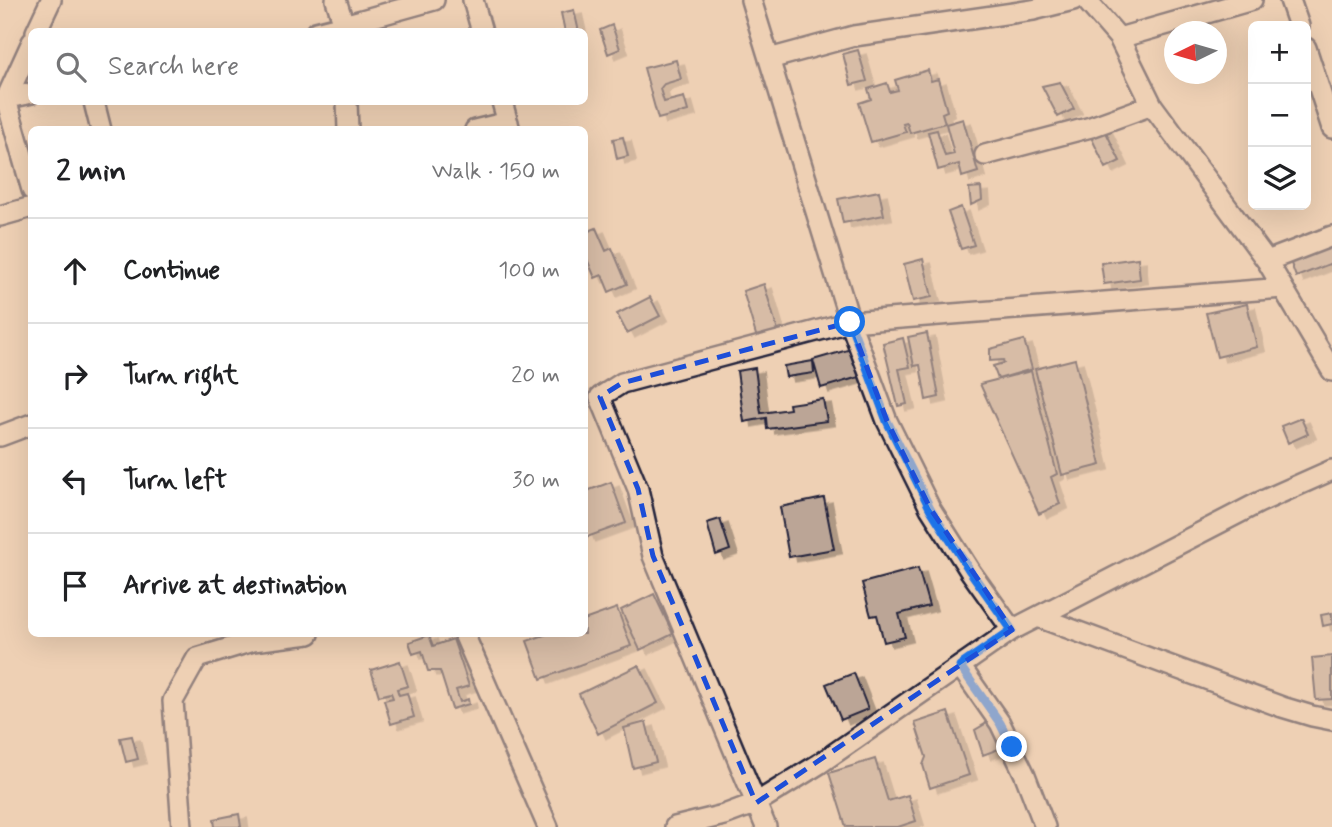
<!DOCTYPE html>
<meta charset="utf-8">
<style>
:root{--surface:#fff;--page:#f6f6f6;--text:#202124;--muted:#757577;--line:#e0e0e0}
body{margin:0;font-family:Mynerve,sans-serif;background:var(--page);color:var(--text)}
.controls{position:absolute;right:21px;top:21px;display:grid;overflow:hidden;border-radius:10px;box-shadow:0 7px 28px #0002}
.controls button{width:63px;height:63px;display:grid;place-items:center;padding:0;border:0;border-bottom:2px solid var(--line);background:var(--surface);color:var(--text);font:35px sans-serif}
.compass{position:absolute;left:1164px;top:21px;width:63px;height:63px;border-radius:50%;background:var(--surface);box-shadow:0 7px 28px #0002;rotate:265deg}
.stop{position:absolute;width:21px;height:21px;margin:-16px;border:5px solid #1a73e8;border-radius:50%;background:#fff}
.stop.end{background:#1a73e8;border-color:#fff;box-shadow:0 2px 7px #0008}
.list{margin:0;padding:0;list-style:none}
h2{display:flex;justify-content:space-between;align-items:center;height:91px;margin:0;padding:0 28px;font-size:30px}
h2 small{font-size:23px;font-weight:400;color:var(--muted)}
.list li{display:grid;grid-template-columns:46px 1fr auto;gap:21px;align-items:center;box-sizing:border-box;height:105px;padding:0 28px;border-top:2px solid var(--line)}
.list b{display:block;font-size:26px;white-space:nowrap}
.list em{font-size:23px;font-style:normal;color:var(--muted)}
.icon{flex:none;width:38px;height:38px;fill:none;stroke:currentColor;stroke-width:2;stroke-linecap:round;stroke-linejoin:round}
.map{position:relative;flex:none;width:1332px;height:827px;overflow:hidden}
.search{position:absolute;background:var(--surface);box-shadow:0 7px 28px #0002;left:28px;top:28px;width:560px;height:77px;display:flex;align-items:center;gap:18px;box-sizing:border-box;padding:0 24px;border-radius:10px;color:var(--muted);font-size:26px}
.panel{position:absolute;background:var(--surface);box-shadow:0 7px 28px #0002;left:28px;top:126px;width:560px;height:511px;border-radius:10px}
.map>svg:first-child{display:block}
</style>
<div class="map">
<svg width="1332" height="827" viewBox="0 0 1332 827">
<defs>
<filter id="shadow"><feDropShadow dx="8" dy="4.5" stdDeviation="0" flood-color="#0004"/></filter>
</defs>
<rect width="100%" height="100%" fill="#eed0b4"/>
<filter id="ink" filterUnits="userSpaceOnUse"><feTurbulence type="fractalNoise" baseFrequency=".0143" numOctaves="2"/><feDisplacementMap in="SourceGraphic" scale="14" xChannelSelector="R" yChannelSelector="G"/><feConvolveMatrix kernelMatrix="1 2 1 2 8 2 1 2 1" color-interpolation-filters="sRGB"/></filter>
<g filter="url(#ink)">
<path fill="#bba596" stroke="#22223b" stroke-width="2" filter="url(#shadow)" d="M574 10 579 32H565L561 13Z
M612 25 620 49 608 54 600 30Z
M858 50 867 81 851 85 843 54Z
M676 60 681 79 664 84 660 89 664 102 684 97 688 111 658 119 644 68Z
M928 70 931 81 938 79 947 111 942 113 945 123 910 133 907 123 903 124 906 132 871 142 859 103 871 99 868 89 887 83 890 92 898 90 895 80Z
M1060 82 1074 109 1058 117 1042 86Z
M963 119 978 172 962 177 959 164 938 170 928 132 937 130 945 156 954 154 946 124Z
M1104 128 1120 161 1106 168 1090 135Z
M623 137 628 156 617 159 613 139Z
M981 187 982 200 971 205 969 188Z
M879 191 884 215 843 223 838 199Z
M961 207 974 245 961 249 948 212Z
M596 228 606 251 612 248 627 284 609 292 602 275 595 278 584 252V233Z
M1330 242 1332 247V263L1296 277 1289 258Z
M1138 258 1140 279 1104 284 1101 263Z
M923 259 932 297 913 301 904 264Z
M764 284 779 335 758 342 743 291Z
M650 297 660 316 627 333 617 314Z
M1247 304 1257 347 1217 357 1206 313Z
M927 333 939 397 926 400 920 365 914 366 908 337Z
M903 338 910 367 899 369 907 404 898 406 883 343Z
M1024 340 1032 369 998 379 993 366 1004 363 1003 360 990 361V349Z
M851 349 859 377 821 388 813 360Z
M1075 359 1101 465 1062 475 1035 369Z
M813 361 814 373 786 377 784 366Z
M755 368 761 413 790 409 789 404 823 399 827 421 767 429 766 418 744 422 737 371Z
M1031 371 1057 474 1051 477 1060 504 1039 514 980 384Z
M1301 418 1308 434 1288 443 1281 426Z
M611 482 626 523 587 537 584 529V492Z
M824 498 834 549 789 557 780 507Z
M720 519 730 550 716 555 707 523Z
M918 568 929 606 899 614 905 637 884 642 877 615 871 616 862 583Z
M654 594 673 634 640 650 621 610Z
M617 608 631 646 541 679 527 641 547 634H584V620Z
M1332 613V624L1323 626 1321 615Z
M429 635 433 646 453 639 469 686 456 690 460 702 468 699 469 704 452 709 440 671H428L422 651 413 654 409 642Z
M1332 656V699L1316 700 1312 658Z
M400 661 408 686 397 689 399 695 407 693 414 717 391 724 384 700 393 698 391 693 379 696 371 670Z
M639 665 658 703 598 734 579 694Z
M854 673 868 709 841 720 826 684Z
M948 712 969 775 930 788 923 765 926 757 915 723Z
M992 720 1004 747 983 755 975 730Z
M646 722 656 762 633 768 624 728Z
M132 736 138 759 126 762 120 738Z
M875 759 888 801 908 795 916 821 898 827H846L829 773Z
M239 814 241 827H215L214 819Z"/>
<g fill="none" stroke-linecap="round" stroke-linejoin="round">
<defs>
<path id="minor" d="M336 0 344 25V32
M473 0 482 32
M751 0 850 322 887 421 930 508 970 571 1012 630
M1086 0 1119 38 1152 105 1267 261 1332 371
M1290 0 1299 26
M36 32 51 0
M316 32 344 25 434 0
M1119 38 1252 0
M32 42 6 99 32 190
M1306 48 1332 128
M769 59 854 36 1033 10 1073 0
M0 100 32 93
M94 102 101 130
M347 102 348 130
M502 102 510 130
M475 130 508 122
M985 155 1091 127 1152 105
M0 216 32 207
M1267 261 1332 236
M0 436 32 424
M1038 617 1282 707 1312 716 1332 720
M464 634 548 827
M960 666 1000 723 1025 775 1045 827
M182 827 173 701 197 658 253 641 309 634
M675 827 724 815 756 803 819 764 1012 630 1258 503 1332 470
M766 827 653 556 638 489 600 397 622 383 850 322 1283 288"/>
</defs>
<use href="#minor" stroke="#22223b" stroke-width="24"/>
<use href="#minor" stroke="#eed0b4" stroke-width="19"/>
</g>
</g>
<g fill="none" stroke-linecap="round" stroke-linejoin="round" filter="url(#ink)">
<path stroke="#1a73e8" stroke-width="9" d="M850 322 887 421 930 508 970 571 1012 630 960 666 1000 723 1012 747"/>
</g>
<path d="M0 0H1332V827H0ZM850 322 887 421 930 508 1012 630 756 803 653 556 638 489 600 397 622 383Z" fill="#eed0b4" fill-opacity=".55" fill-rule="evenodd"/>
<path fill="none" stroke="#1d4ed8" stroke-width="5" stroke-dasharray="14 9" stroke-linejoin="round" d="M850 322 887 421 930 508 1012 630 756 803 653 556 638 489 600 397 622 383Z"/>
</svg>
<div class="controls">
<button>+</button>
<button>−</button>
<button><svg class="icon" aria-label="layers" viewBox="0 0 24 24"><path d="M12 4l9 5-9 5-9-5zM3 14l9 5 9-5"/></svg></button>
</div>
<svg class="compass" viewBox="-18 -18 36 36"><path d="M0-13l5 13h-10z" fill="#e53935"/><path d="M0 13l5-13h-10z" fill="#757577"/></svg>
<div class="stop" style="left:850px;top:322px"></div>
<div class="stop end" style="left:1012px;top:747px"></div>
<div class="search"><svg class="icon" aria-label="search" viewBox="0 0 24 24"><circle cx="10" cy="10" r="6"/><path d="M15 15l6 6"/></svg>Search here</div>
<section class="panel">
<h2>2 min<small>Walk · 150 m</small></h2>
<ul class="list">
<li><svg class="icon" aria-label="ahead" viewBox="0 0 24 24"><path d="M12 20V5M6 11l6-6 6 6"/></svg><div><b>Continue</b></div><em>100 m</em></li>
<li><svg class="icon" aria-label="right" viewBox="0 0 24 24"><path d="M7 20v-9h11M14 6l5 5-5 5"/></svg><div><b>Turn right</b></div><em>20 m</em></li>
<li><svg class="icon" aria-label="left" viewBox="0 0 24 24"><path d="M17 20v-9H6M10 6l-5 5 5 5"/></svg><div><b>Turn left</b></div><em>30 m</em></li>
<li><svg class="icon" aria-label="arrive" viewBox="0 0 24 24"><path d="M6 21V4h12l-3 4 3 4H6"/></svg><div><b>Arrive at destination</b></div></li>
</ul>
</section>
</div>
